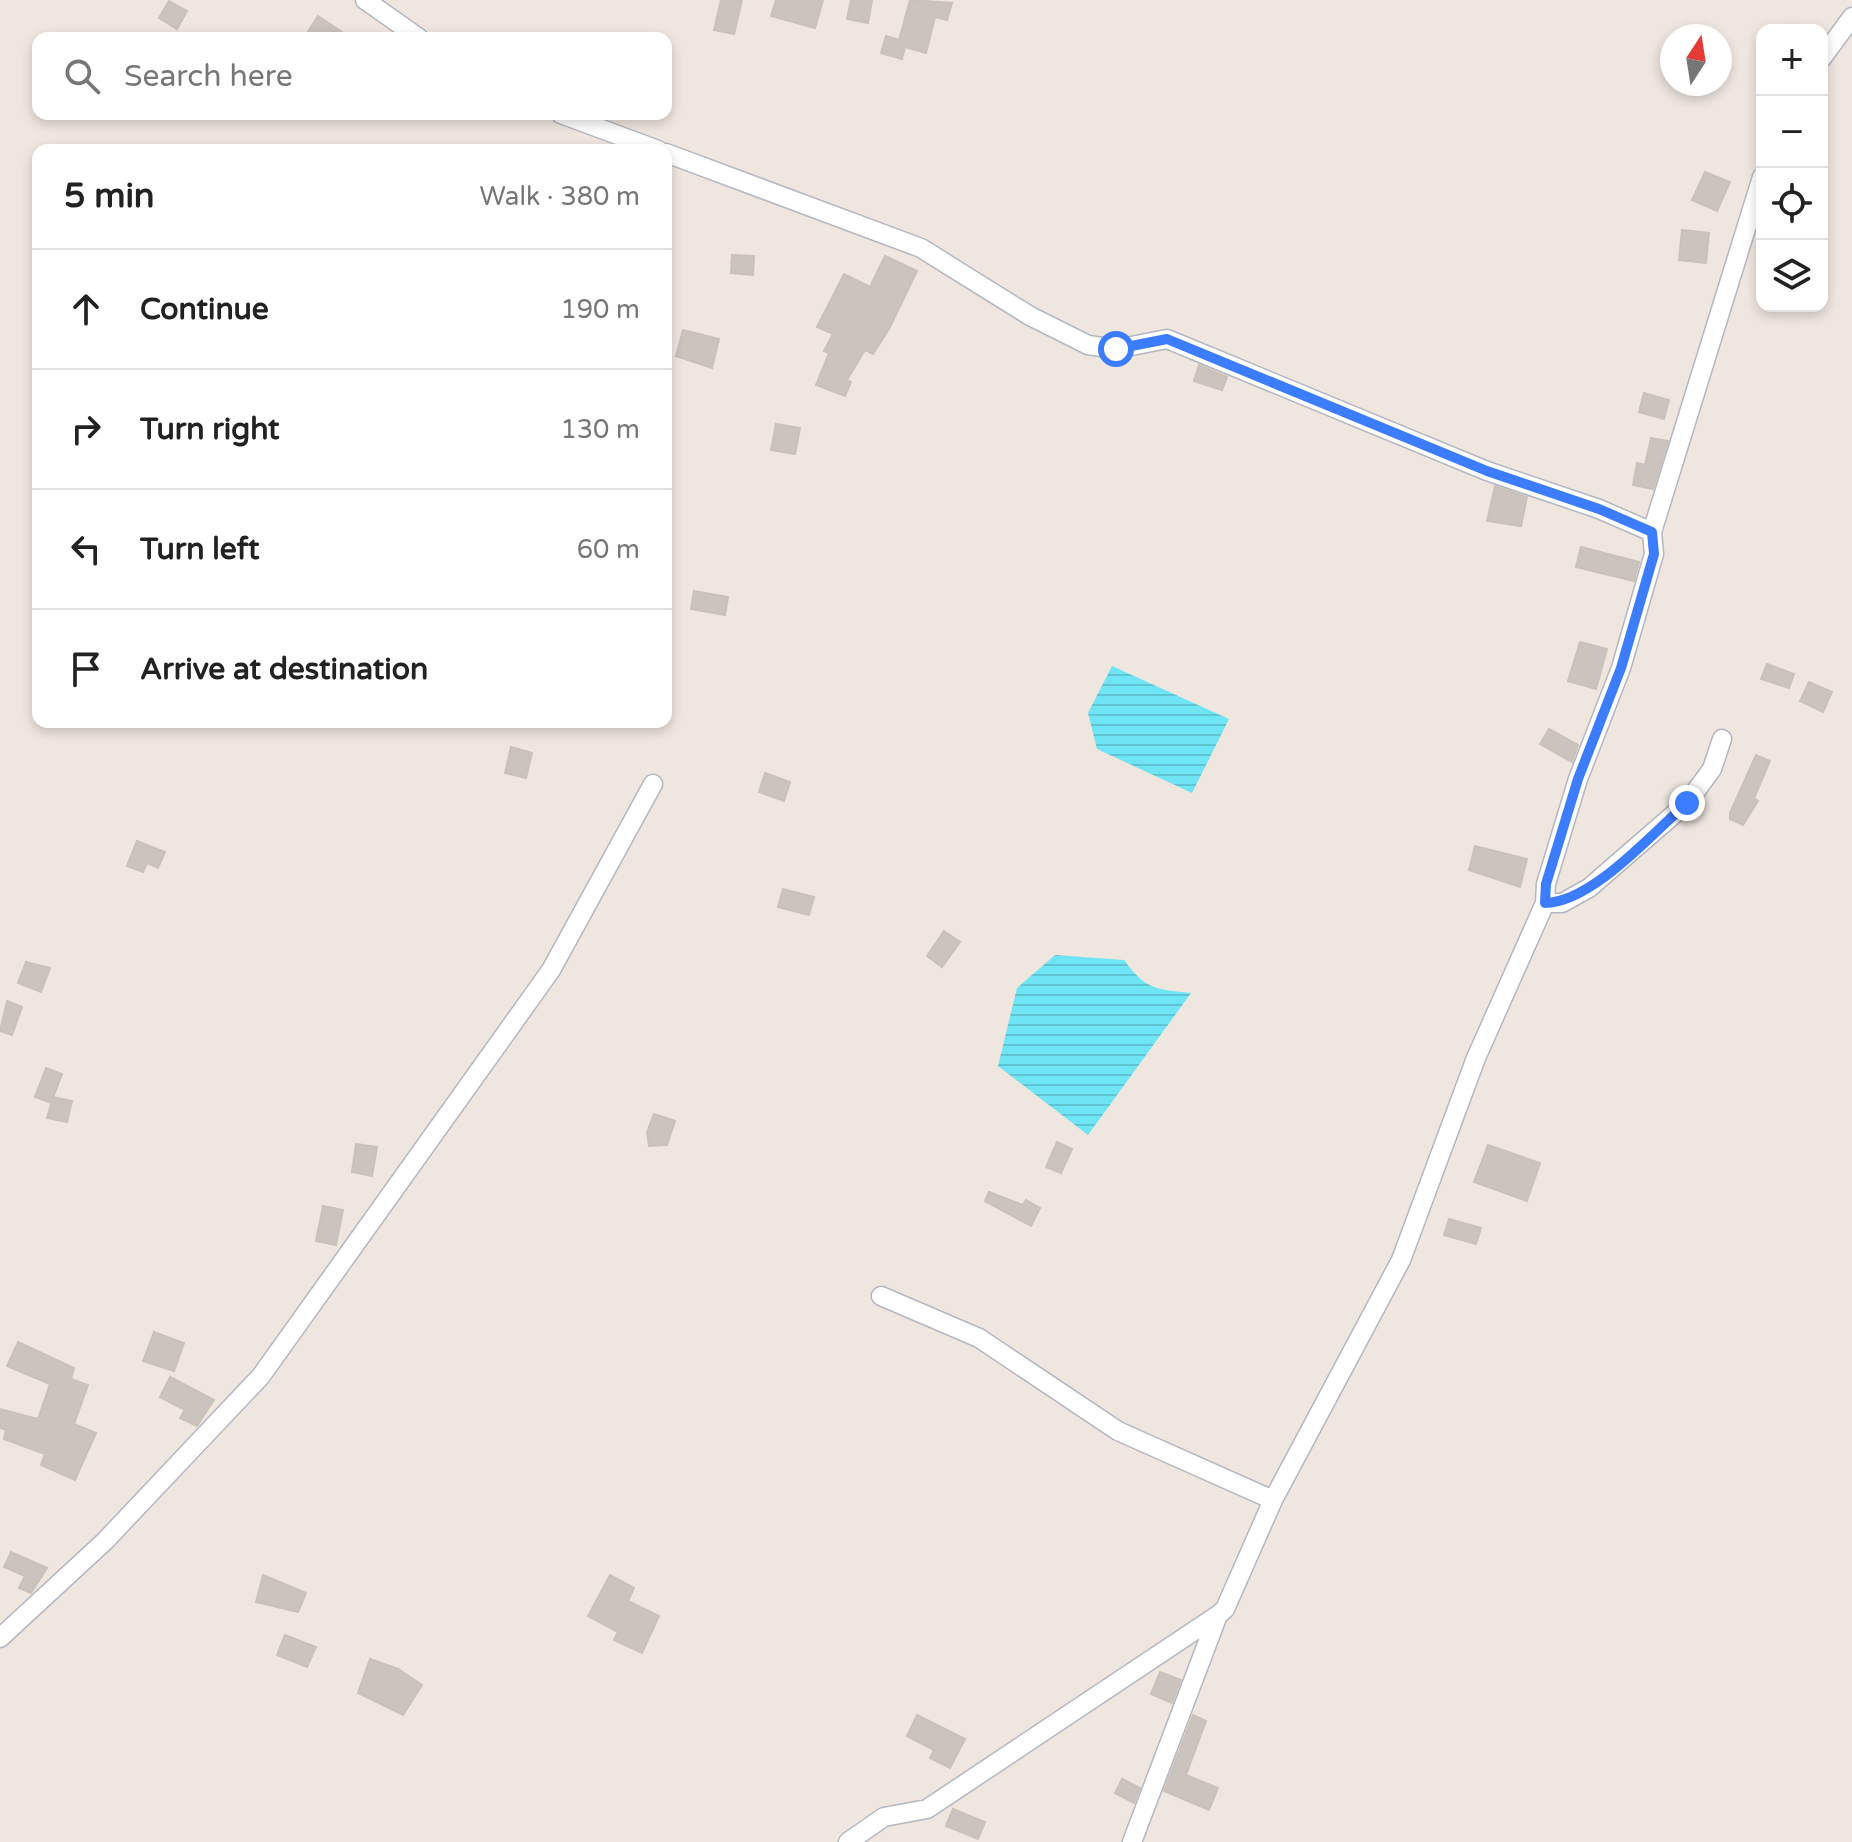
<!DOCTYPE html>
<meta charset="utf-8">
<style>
:root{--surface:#fff;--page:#f2f2f2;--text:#222;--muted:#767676;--line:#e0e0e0}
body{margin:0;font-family:"Varela Round",sans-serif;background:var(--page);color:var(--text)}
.controls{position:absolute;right:24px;top:24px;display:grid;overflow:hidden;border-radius:16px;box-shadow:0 4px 12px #0003}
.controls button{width:72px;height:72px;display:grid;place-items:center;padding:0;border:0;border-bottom:2px solid var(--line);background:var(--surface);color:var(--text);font:40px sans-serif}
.compass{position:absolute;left:1660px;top:24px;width:72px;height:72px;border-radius:50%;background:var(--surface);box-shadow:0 4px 12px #0003;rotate:12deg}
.stop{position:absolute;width:24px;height:24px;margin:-18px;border:6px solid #3c7cff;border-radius:50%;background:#fff}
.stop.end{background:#3c7cff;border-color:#fff;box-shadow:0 2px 8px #0008}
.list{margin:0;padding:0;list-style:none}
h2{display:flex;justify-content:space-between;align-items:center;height:104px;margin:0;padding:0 32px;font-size:34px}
h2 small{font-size:26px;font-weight:400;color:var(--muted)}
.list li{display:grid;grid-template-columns:52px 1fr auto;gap:24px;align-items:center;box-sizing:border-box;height:120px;padding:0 32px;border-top:2px solid var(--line)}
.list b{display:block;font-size:30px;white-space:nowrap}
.list em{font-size:26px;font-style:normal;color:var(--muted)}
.icon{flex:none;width:44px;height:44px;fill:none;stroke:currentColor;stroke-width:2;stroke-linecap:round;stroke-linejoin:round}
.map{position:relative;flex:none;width:1852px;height:1842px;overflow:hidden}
.search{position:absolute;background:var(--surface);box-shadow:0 4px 12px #0003;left:32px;top:32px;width:640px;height:88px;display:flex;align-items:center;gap:20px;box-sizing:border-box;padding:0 28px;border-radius:16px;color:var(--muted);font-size:30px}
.panel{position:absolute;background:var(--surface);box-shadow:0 4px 12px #0003;left:32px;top:144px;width:640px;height:584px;border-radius:16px}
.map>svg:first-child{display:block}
</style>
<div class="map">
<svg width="1852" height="1842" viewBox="0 0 1852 1842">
<defs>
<pattern id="water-rules" width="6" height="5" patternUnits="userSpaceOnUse" patternTransform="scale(2)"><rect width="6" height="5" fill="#6fe4f4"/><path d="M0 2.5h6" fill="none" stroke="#60c4d2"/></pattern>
</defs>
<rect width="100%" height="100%" fill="#efe6df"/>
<path fill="url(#water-rules)" d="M1112 666 1229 719 1192 793 1097 749 1088 713Z
M1055 955 1124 960C1146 990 1155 989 1191 993L1088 1135 998 1066 1017 988Z"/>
<path fill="#cac3be" stroke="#cac1b8" stroke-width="2" d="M721 0H742L734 34 714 30Z
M776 0H823L815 28 771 16Z
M851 0H872L868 23 847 19Z
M910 0 952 3 947 20 935 17 926 53 905 47 902 59 881 53 886 36 899 40Z
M169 1 187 11 177 29 159 18Z
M318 16 351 38H304Z
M1705 172 1730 182 1717 211 1692 200Z
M1682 230 1709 233 1706 263 1679 260Z
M732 255 754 256 753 275 731 273Z
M885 256 917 271 889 329 873 354 865 350 847 380 851 382 845 396 816 385 829 353 824 351 833 334 817 327 844 274 870 287Z
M683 330 719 339 712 368 676 356Z
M1199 365 1227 377 1222 390 1194 381Z
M1644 393 1669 400 1664 419 1639 412Z
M776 424 800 428 795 454 771 450Z
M1651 438 1668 441 1653 489 1633 485 1637 463 1645 465Z
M1495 486 1527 497 1521 526 1487 521Z
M1581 547 1639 562 1634 581 1576 567Z
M694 591 728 597 725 615 691 609Z
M1580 642 1607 649 1596 689 1568 681Z
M1767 664 1794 674 1789 688 1761 679Z
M1809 682 1832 692 1823 712 1800 701Z
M1549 729 1578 745 1572 762 1540 744Z
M511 747 532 753 526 778 505 773Z
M1756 755 1770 761 1754 798 1758 801 1743 825 1730 819V813Z
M765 773 790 782 784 801 759 792Z
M137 841 165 852 158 868 147 863 143 872 127 866Z
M1475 846 1527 859 1520 887 1469 870Z
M783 889 814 897 809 915 778 907Z
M944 931 960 942 942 967 927 956Z
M26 962 50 968 41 992 18 983Z
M7 1001 22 1007 12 1035 0 1031Z
M46 1068 62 1074 51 1103 35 1097Z
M53 1097 72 1101 67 1122 47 1118Z
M654 1114 675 1121 667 1145 649 1146 647 1132Z
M1057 1142 1072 1149 1061 1173 1046 1167Z
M356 1144 377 1147 372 1176 352 1172Z
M1488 1145 1540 1163 1527 1201 1474 1182Z
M989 1192 1023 1205 1026 1200 1040 1208 1031 1226 985 1201Z
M323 1206 343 1210 336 1245 316 1241Z
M1449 1219 1481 1228 1476 1244 1444 1235Z
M154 1332 184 1343 174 1371 143 1361Z
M18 1342 74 1368 71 1379 88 1385 74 1424 96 1433 75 1480 41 1465 45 1454 4 1439 6 1430 0 1428V1409L38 1419 50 1384 7 1366Z
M170 1377 214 1400 197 1426 180 1418 185 1410 160 1397Z
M11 1552 47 1568 31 1593 19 1588 25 1576 4 1567Z
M263 1575 306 1593 298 1612 256 1602Z
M610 1575 634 1588 628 1601 659 1616 642 1653 614 1640 618 1632 588 1616Z
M285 1635 316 1647 307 1667 277 1655Z
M370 1659 398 1669 422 1685 403 1715 358 1693Z
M1160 1672 1181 1680 1172 1703 1151 1694Z
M917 1715 965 1739 950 1768 930 1758 934 1750 907 1736Z
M1193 1715 1206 1721 1186 1775 1218 1788 1209 1810 1164 1791Z
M1122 1779 1140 1788 1134 1803 1115 1793Z
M953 1809 985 1822 978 1839 946 1826Z"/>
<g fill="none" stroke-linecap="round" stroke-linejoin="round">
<defs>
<path id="street" d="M365 0 419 38
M1822 58 1852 17
M561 114 658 150
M666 153 921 248 1030 316 1088 345 1116 349 1167 339 1487 471 1599 509 1652 532
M1545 903H1562L1589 888 1687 803 1712 769 1722 739
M881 1296 979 1338 1118 1431 1273 1500
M0 1638 105 1541 261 1376 551 970 653 784
M848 1842 884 1817 927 1809 1218 1615
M1132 1842 1218 1615 1225 1609 1273 1500 1401 1260 1476 1058 1545 903 1546 884 1578 779 1621 668 1654 554 1652 532 1762 177"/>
</defs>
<use href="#street" stroke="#b3b7c1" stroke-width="21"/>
<use href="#street" stroke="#fff" stroke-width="18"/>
</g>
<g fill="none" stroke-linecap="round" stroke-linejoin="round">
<path stroke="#3c7cff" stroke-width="10" d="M1116 349 1167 339 1487 471 1599 509 1652 532 1654 554 1621 668 1578 779 1546 884 1545 903C1591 903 1652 834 1687 803"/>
</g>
</svg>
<div class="controls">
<button>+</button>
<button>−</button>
<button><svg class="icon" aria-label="locate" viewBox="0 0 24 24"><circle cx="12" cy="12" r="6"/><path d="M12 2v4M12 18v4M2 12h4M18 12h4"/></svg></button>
<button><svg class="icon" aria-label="layers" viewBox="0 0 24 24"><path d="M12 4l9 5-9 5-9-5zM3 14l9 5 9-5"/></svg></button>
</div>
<svg class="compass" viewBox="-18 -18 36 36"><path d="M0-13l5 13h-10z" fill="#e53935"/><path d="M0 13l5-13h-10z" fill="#767676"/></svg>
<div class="stop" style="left:1116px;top:349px"></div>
<div class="stop end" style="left:1687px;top:803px"></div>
<div class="search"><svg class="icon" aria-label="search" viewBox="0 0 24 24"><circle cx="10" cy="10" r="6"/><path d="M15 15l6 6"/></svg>Search here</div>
<section class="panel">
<h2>5 min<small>Walk · 380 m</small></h2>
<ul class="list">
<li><svg class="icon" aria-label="ahead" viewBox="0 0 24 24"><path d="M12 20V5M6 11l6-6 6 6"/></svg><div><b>Continue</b></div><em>190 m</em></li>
<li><svg class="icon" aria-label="right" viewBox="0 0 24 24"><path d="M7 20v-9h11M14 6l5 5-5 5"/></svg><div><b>Turn right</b></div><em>130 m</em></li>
<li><svg class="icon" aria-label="left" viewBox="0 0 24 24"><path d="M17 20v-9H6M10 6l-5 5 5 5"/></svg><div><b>Turn left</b></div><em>60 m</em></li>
<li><svg class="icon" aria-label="arrive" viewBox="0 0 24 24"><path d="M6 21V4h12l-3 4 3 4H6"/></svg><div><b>Arrive at destination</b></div></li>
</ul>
</section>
</div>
